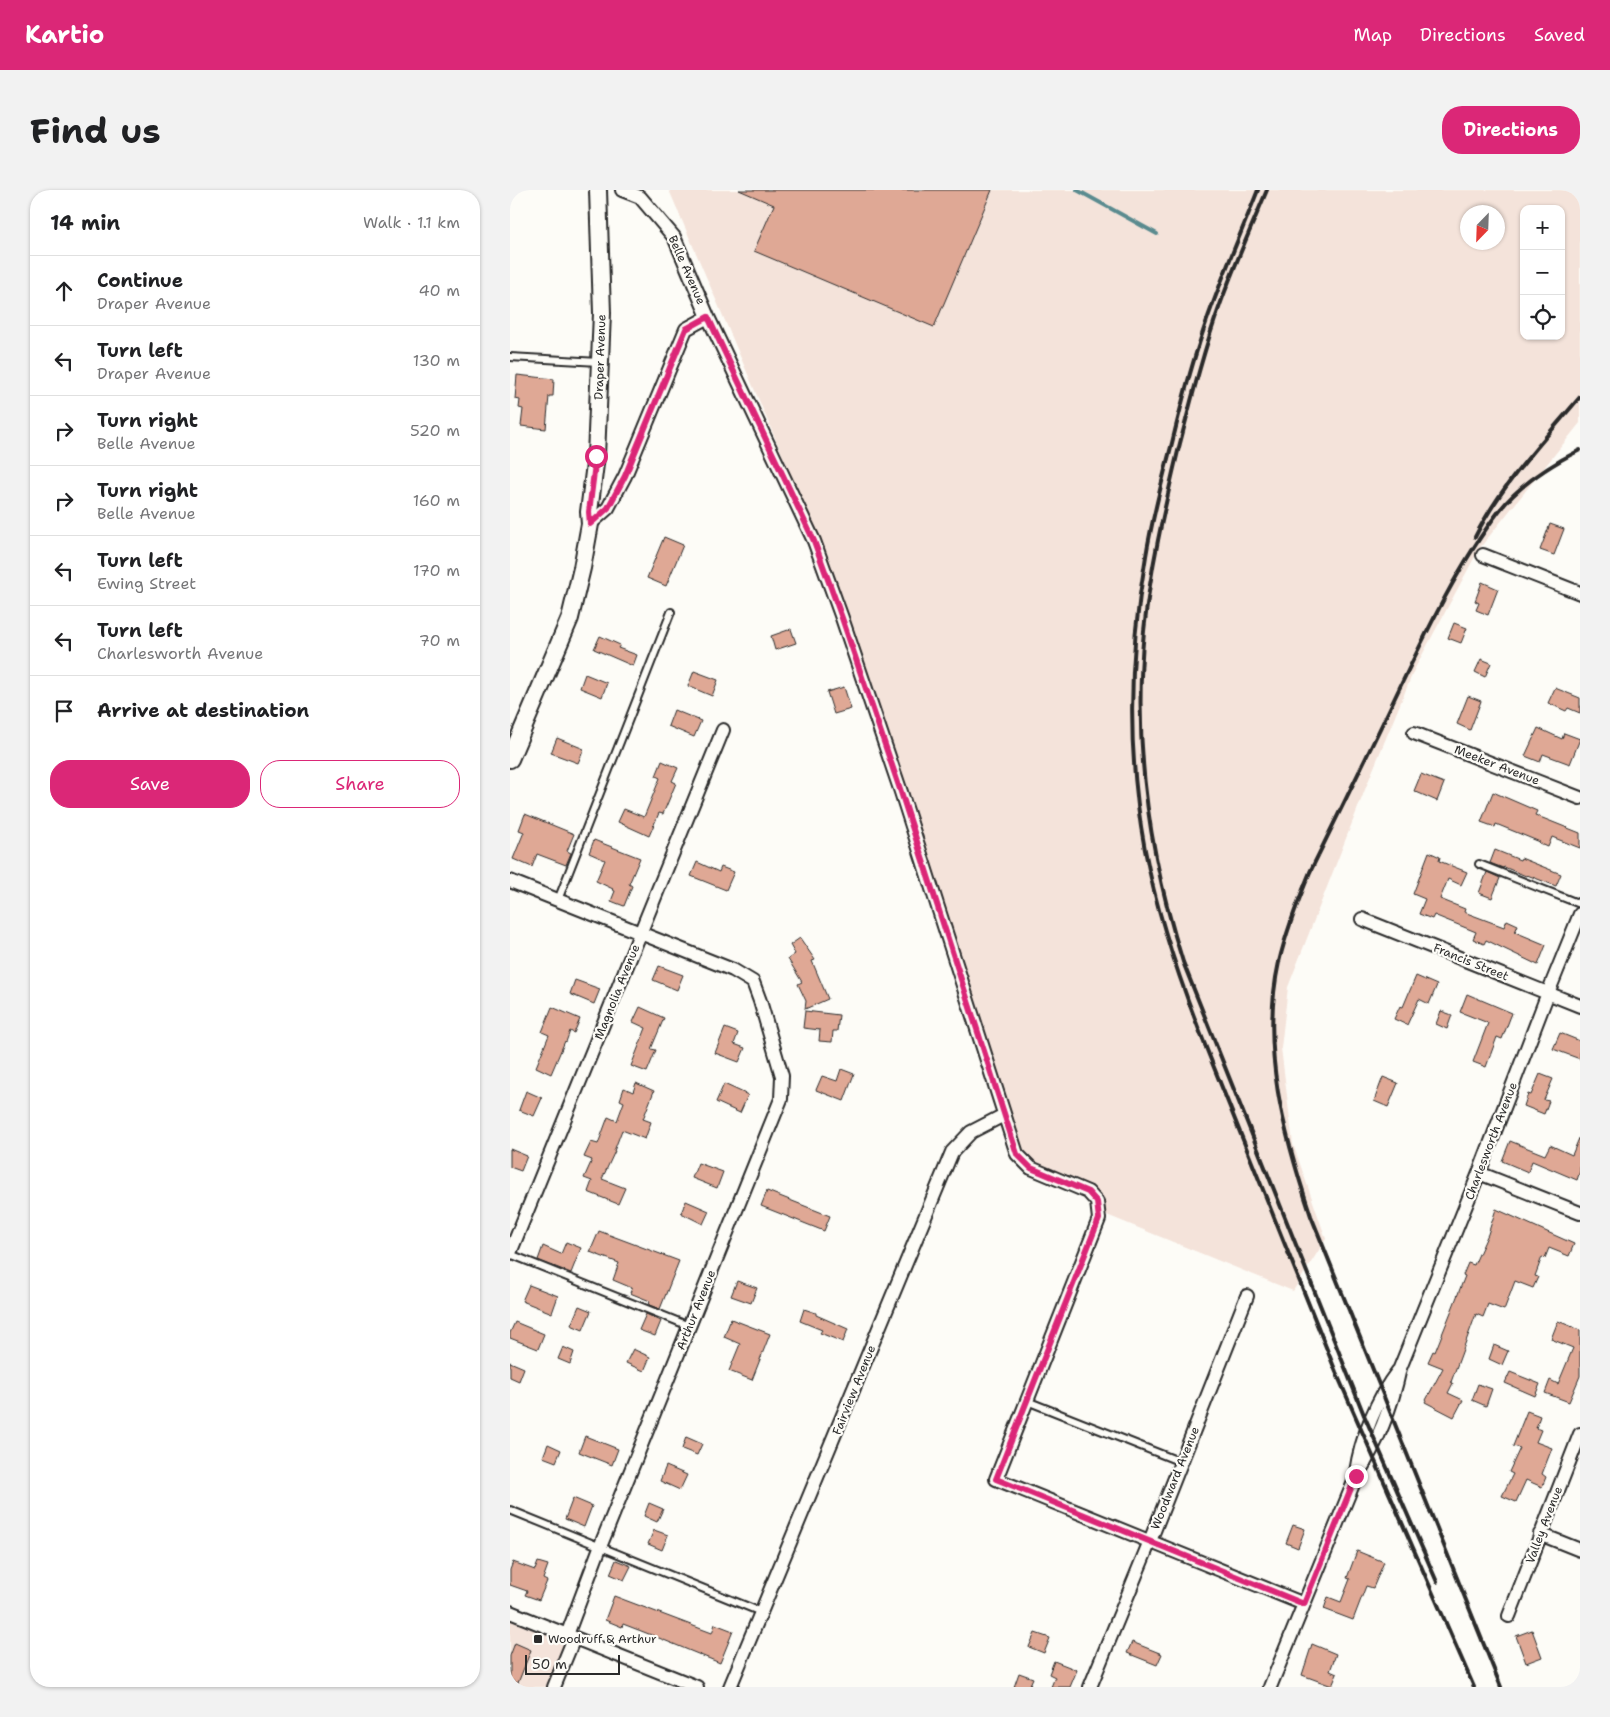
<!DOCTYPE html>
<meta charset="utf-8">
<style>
:root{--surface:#fff;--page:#f2f2f2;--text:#202124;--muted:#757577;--line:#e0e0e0;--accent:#db2777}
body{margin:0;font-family:"Shantell Sans",sans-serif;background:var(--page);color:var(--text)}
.controls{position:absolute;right:15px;top:15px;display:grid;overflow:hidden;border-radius:10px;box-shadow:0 1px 4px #0004}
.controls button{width:45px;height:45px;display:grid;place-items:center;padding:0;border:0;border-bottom:1px solid var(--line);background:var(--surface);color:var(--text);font:25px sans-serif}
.compass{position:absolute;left:950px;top:15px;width:45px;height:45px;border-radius:50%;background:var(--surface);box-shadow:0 1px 4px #0004;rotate:203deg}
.scale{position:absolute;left:15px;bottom:12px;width:95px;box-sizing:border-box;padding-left:5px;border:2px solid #2b2b2b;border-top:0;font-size:14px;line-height:18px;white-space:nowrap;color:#2b2b2b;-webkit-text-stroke:4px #fdfcf7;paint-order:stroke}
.stop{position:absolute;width:15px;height:15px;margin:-11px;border:4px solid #db2777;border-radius:50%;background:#fff}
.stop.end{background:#db2777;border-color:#fff;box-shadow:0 1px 5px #0008}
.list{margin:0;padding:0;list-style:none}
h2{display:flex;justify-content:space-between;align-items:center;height:65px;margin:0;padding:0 20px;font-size:21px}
h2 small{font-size:16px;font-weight:400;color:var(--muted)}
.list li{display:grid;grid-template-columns:32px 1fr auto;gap:15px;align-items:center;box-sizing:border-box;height:70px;padding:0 20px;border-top:1px solid var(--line)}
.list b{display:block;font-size:19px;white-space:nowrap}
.list p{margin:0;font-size:16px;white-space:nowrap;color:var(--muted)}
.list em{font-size:16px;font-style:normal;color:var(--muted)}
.actions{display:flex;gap:10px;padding:15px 20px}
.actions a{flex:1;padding:11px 0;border:1px solid var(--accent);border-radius:20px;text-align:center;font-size:18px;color:var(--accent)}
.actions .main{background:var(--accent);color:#fff}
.icon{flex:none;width:28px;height:28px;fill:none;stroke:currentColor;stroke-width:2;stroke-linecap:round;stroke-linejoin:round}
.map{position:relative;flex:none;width:1070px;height:1497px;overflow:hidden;border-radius:20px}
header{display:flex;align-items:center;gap:30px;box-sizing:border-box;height:70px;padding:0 25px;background:var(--accent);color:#fff}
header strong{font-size:24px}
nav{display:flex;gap:28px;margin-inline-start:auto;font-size:18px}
.intro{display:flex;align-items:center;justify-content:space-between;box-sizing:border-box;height:120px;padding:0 30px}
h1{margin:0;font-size:35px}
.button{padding:12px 22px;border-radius:20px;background:var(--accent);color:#fff;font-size:18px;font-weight:700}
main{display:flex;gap:30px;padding:0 30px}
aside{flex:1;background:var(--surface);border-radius:20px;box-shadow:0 1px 4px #0004}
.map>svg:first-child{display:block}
</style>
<header>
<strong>Kartio</strong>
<nav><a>Map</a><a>Directions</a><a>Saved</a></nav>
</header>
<div class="intro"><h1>Find us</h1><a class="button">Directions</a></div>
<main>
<aside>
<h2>14 min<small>Walk · 1.1 km</small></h2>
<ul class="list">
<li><svg class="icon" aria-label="ahead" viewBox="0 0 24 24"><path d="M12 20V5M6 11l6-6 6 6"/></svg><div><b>Continue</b><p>Draper Avenue</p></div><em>40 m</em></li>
<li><svg class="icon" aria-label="left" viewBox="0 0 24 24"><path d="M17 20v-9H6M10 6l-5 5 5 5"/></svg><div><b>Turn left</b><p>Draper Avenue</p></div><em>130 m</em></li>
<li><svg class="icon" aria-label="right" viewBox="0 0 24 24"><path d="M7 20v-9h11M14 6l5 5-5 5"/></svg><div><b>Turn right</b><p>Belle Avenue</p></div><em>520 m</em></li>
<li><svg class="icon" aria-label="right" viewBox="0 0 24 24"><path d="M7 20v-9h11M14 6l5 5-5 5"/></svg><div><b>Turn right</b><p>Belle Avenue</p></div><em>160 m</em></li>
<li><svg class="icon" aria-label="left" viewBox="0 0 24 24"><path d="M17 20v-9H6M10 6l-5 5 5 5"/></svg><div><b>Turn left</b><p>Ewing Street</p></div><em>170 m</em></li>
<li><svg class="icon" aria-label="left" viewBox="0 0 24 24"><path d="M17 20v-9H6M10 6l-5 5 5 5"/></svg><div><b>Turn left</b><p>Charlesworth Avenue</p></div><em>70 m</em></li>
<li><svg class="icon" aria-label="arrive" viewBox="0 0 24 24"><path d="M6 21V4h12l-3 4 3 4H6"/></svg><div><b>Arrive at destination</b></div></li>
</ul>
<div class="actions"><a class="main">Save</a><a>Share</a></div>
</aside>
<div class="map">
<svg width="1070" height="1497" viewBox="0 0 1070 1497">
<rect width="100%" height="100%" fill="#fdfcf7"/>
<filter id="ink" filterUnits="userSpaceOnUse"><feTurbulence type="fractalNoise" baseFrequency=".02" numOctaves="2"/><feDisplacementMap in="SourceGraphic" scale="10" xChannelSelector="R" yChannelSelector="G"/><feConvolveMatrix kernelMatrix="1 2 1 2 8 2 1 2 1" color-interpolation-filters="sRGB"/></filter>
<g filter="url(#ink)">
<path fill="#f4e3da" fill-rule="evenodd" d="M159 0H1070V233L969 359 904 480 858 592 778 797 771 858 783 954 816 1049 783 1101 592 1023 590 1012 522 975 510 961 310 353ZM1014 19H1051V146H1014ZM958 22H988V52H958Z
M0 1427 56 1450 37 1497H0Z"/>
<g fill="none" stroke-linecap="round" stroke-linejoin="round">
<path stroke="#5a8b8f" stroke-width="4" d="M567 0 647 44"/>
</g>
<path fill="#dfa895" stroke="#2b2b2b" d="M229 0H482L424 137 244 61 264 15Z
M7 185 44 189 43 206H39L36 239 11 236 13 219 9 218 10 210 5 209Z
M1040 334 1054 339 1044 365 1030 360Z
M154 347 173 355 156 396 137 388Z
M972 392 988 399 978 425 966 420 969 413 965 411Z
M944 433 957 438 951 453 938 448Z
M281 439 286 453 265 460 261 446Z
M90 446 110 455 108 458 127 465 123 476 84 459Z
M971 469 981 473 975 487 965 482Z
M184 481 208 490 202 506 178 496Z
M75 484 97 493 92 507 70 498Z
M334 497 341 519 324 524 317 502Z
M1045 498 1070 508V523L1058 518 1056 521 1038 513Z
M958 506 971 511 960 540 947 534Z
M164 520 191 531 184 547 158 536Z
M1028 538 1052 549 1054 543 1070 549 1060 574 1033 564 1030 572 1015 566Z
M47 548 74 559 68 573 41 563Z
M152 571 168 578 162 591 166 593 153 624 149 623 139 646 108 632 114 619 134 627 150 588 146 586Z
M911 584 934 593 927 611 904 601Z
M983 602 1027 621 1025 625 1070 643V658L1042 647 1038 657 1029 653 1030 652 986 634 985 637 971 632Z
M15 624 64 644 57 661 61 663 56 675 27 664 22 677 3 669 14 642 9 640Z
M84 650 130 668 119 694 122 696 114 716 101 711 105 701 102 700 103 699 86 691 95 670 79 663Z
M985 660 1010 670 1011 668 1051 684 1046 696 1017 685 1016 686 994 677 993 678 980 673Z
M919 662 930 667 929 671 957 682 951 695 938 689 930 709 955 719 954 722 994 737 997 730 1008 735 1005 742 1036 755 1028 775 976 750 974 754 963 749 966 742 924 725 922 729 909 724 915 709 903 704Z
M187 672 209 682 211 677 224 682 216 700 181 686Z
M977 682 990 688 982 708 969 703Z
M290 748 305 770 302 771 318 809 295 819 296 811 288 794 292 792 278 769 285 764 280 755Z
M149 776 173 785 167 800 143 790Z
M906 786 927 795 919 814 909 809 897 835 884 829 890 816 893 817Z
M65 790 90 799 84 814 60 804Z
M957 804 1002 823 992 849 987 847 976 877 963 872 978 833 950 822Z
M42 817 70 829 64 843 60 841 56 852 55 851 41 884 26 877 39 845 32 842Z
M130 817 154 828 141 859 146 860 137 882 121 876 136 838 123 832Z
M295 821 329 825 327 841H323L322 852 309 851 310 840 293 838Z
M931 821 942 825 937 839 926 834Z
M215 838 228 843 224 854 235 858 229 872 205 863Z
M1050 843 1070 851V869L1043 859Z
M331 879 344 884 334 911 306 900 312 886 327 891Z
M1030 884 1043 889 1034 910 1039 911 1034 924 1014 916 1018 904 1021 905Z
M873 887 888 893 878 917 864 911Z
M126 893 144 901 133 929 141 932 135 949 112 940 104 961H105L92 989 115 998 108 1014 78 1002 82 991 74 988 82 970 74 967 81 952 88 954 98 927 107 931 114 912 110 910 114 898 123 902Z
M214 894 238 905 230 923 206 912Z
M16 901 32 908 24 926 9 920Z
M1070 946V981L1067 990 1022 971 1018 982 992 971 1000 951 1035 965 1040 955 1062 965Z
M0 959 17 966 11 981 0 977Z
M188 973 213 982 207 998 182 988Z
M257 1001 320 1026 314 1041 251 1016Z
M176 1011 199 1021 193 1034 171 1023Z
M986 1019 1064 1054 1059 1066 1039 1058 1035 1068 1032 1067 1025 1086 1028 1087 1023 1098 1005 1091 994 1120 978 1114 973 1127 966 1124 941 1192 943 1193 938 1203 953 1210 944 1227 915 1212 933 1178 918 1172 923 1161 925 1162 941 1122 955 1086 953 1085 958 1073 964 1075 978 1044Z
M89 1041 169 1071 150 1119 139 1115 140 1111 120 1103 122 1098 103 1090 109 1073 80 1062Z
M56 1052 71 1058 61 1083 28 1070 33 1056 51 1064Z
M227 1091 247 1098 241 1113 221 1106Z
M19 1095 48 1106 42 1123 12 1111Z
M69 1116 81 1121 73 1140 61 1135Z
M294 1119 306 1123V1125L338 1139 333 1152 310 1143 312 1140 290 1131Z
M136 1124 151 1131 145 1146 129 1140Z
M221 1129 260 1144 242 1190 219 1181 230 1154 214 1147Z
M1048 1131 1070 1140V1186L1059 1212 1035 1203 1040 1190 1048 1194 1063 1158 1041 1149Z
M5 1132 34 1144 28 1159 0 1148V1143Z
M984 1155 998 1161 992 1175 979 1169Z
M53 1157 64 1162 60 1174 48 1169Z
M123 1159 140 1167 134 1181 116 1173Z
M0 1172 14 1178 9 1191 0 1187Z
M1000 1182 1030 1194 1025 1206 995 1193Z
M968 1194 982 1199 976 1216 962 1210Z
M1017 1221 1030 1226 1026 1238 1031 1240 1026 1252 1042 1258 1032 1284 1036 1287 1032 1297 1016 1290 1006 1312 992 1306 1003 1284 999 1282 1010 1258 1003 1256Z
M75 1246 108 1259 102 1275 69 1262Z
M176 1247 192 1254 187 1265 172 1259Z
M38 1254 51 1260 46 1272 33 1267Z
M156 1276 177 1285 170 1300 150 1291Z
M63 1308 82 1316 74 1337 55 1329Z
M139 1313 153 1319 147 1332 134 1326Z
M783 1335 795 1339 788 1358 776 1353Z
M144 1340 158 1345 152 1360 138 1354Z
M847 1361 874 1372 863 1398 856 1396 843 1430 814 1419 818 1407 831 1412 840 1389 837 1388Z
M106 1370 121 1376 114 1390 100 1384Z
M3 1372 25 1380 28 1372 38 1375 33 1389 37 1391 29 1410 15 1405 17 1401 0 1395V1380Z
M104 1406 202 1443 205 1434 223 1441 210 1473 144 1446 113 1434 112 1437 95 1430Z
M1022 1440 1032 1467 1016 1473 1006 1446Z
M525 1443 540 1448 534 1463 519 1457Z
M622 1452 652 1464 647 1475 617 1463Z
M5 1453 21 1460 8 1493 0 1490V1466Z
M802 1454 826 1464 820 1481 827 1484 822 1496 792 1485Z
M544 1471 567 1480 560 1497H541L545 1487 539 1484Z
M509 1483 523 1488 519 1497H504Z"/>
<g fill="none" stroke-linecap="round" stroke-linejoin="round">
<defs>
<path id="service" d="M0 167 89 172
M969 674 1070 714
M48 710 161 422
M0 1064 179 1136
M517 1211 671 1272
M0 1320 251 1422"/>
<path id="minor" d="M112 0 130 7 164 47 198 127 304 351 332 428 391 602 507 964 521 978 578 1002 587 1012 589 1029 486 1289 794 1414
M80 334 98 318 115 286 176 139 198 127
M973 365 1070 403
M904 543 1070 608
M0 691 223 780 243 792 250 811 272 886 271 909 92 1352 57 1445
M852 729 1070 816
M969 983 1070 1023
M0 1063 213 540
M846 1282C851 1248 867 1208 888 1181
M1030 1344 1070 1360
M0 1422 187 1497
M999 1426 1070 1244
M44 1497 64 1448
M220 1497 442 962 461 942 494 925
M580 1497 640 1351 737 1106
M760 1497 846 1287C867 1254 882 1216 890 1178L969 983 1038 803 1070 724"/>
<path id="tertiary" d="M0 569 60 428 72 378 80 334 79 322 86 266 92 123 88 0"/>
</defs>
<use href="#service" stroke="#2b2b2b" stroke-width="10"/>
<use href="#minor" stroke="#2b2b2b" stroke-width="16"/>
<use href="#tertiary" stroke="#2b2b2b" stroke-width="20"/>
<use href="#service" stroke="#fdfcf7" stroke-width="6"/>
<use href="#minor" stroke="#fdfcf7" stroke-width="12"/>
<use href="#tertiary" stroke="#fdfcf7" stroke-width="16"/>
<path stroke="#2b2b2b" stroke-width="4" d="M748 0C728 51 705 102 689 154 678 187 670 220 662 253 652 291 642 328 636 366 619 462 617 564 635 660 648 729 671 795 697 860L826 1182 964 1497
M757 0C741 38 724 76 710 115 693 162 681 211 668 261 654 320 640 380 634 441 623 553 639 665 673 772L854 1225 927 1392
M965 347C991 295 1032 252 1070 207
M991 1497 801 1026C774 945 750 858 769 772 776 742 788 711 800 682 830 621 860 560 889 499 918 439 949 374 989 321 1010 294 1040 275 1070 260"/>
</g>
</g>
<g fill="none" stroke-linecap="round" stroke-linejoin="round" filter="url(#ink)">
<path stroke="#db2777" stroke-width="6" d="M86 266 79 322 80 334 98 318 115 286 176 139 198 127 304 351 332 428 391 602 507 964 521 978 578 1002 587 1012 589 1029 486 1289 794 1414 846 1286"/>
</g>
<rect fill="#2b2b2b" stroke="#fdfcf7" stroke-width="2" x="23" y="1444" width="10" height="10" rx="2.5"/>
<g text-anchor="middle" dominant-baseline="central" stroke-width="4.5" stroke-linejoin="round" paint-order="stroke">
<g font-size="12" fill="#2b2b2b" stroke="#fdfcf7">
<text transform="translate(177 80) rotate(66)">Belle Avenue</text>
<text transform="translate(90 167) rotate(-88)">Draper Avenue</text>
<text transform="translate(987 575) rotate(21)">Meeker Avenue</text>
<text transform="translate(961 772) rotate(22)">Francis Street</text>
<text transform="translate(107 802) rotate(-68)">Magnolia Avenue</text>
<text transform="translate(981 951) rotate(-69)">Charlesworth Avenue</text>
<text transform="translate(186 1120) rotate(-68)">Arthur Avenue</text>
<text transform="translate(344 1200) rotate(-68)">Fairview Avenue</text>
<text transform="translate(665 1288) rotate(-68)">Woodward Avenue</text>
<text transform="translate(1034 1335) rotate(-69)">Valley Avenue</text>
</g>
<g font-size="12" fill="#2b2b2b" stroke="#fdfcf7" text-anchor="start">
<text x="38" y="1449">Woodruff &amp; Arthur</text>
</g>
</g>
</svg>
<div class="controls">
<button>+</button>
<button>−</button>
<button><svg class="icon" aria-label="locate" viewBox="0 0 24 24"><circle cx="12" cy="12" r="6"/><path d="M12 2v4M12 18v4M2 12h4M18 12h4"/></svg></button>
</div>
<svg class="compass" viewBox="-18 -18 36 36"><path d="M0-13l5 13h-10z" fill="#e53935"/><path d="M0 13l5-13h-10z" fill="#757577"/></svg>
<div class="scale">50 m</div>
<div class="stop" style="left:86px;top:266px"></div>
<div class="stop end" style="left:846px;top:1286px"></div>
</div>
</main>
